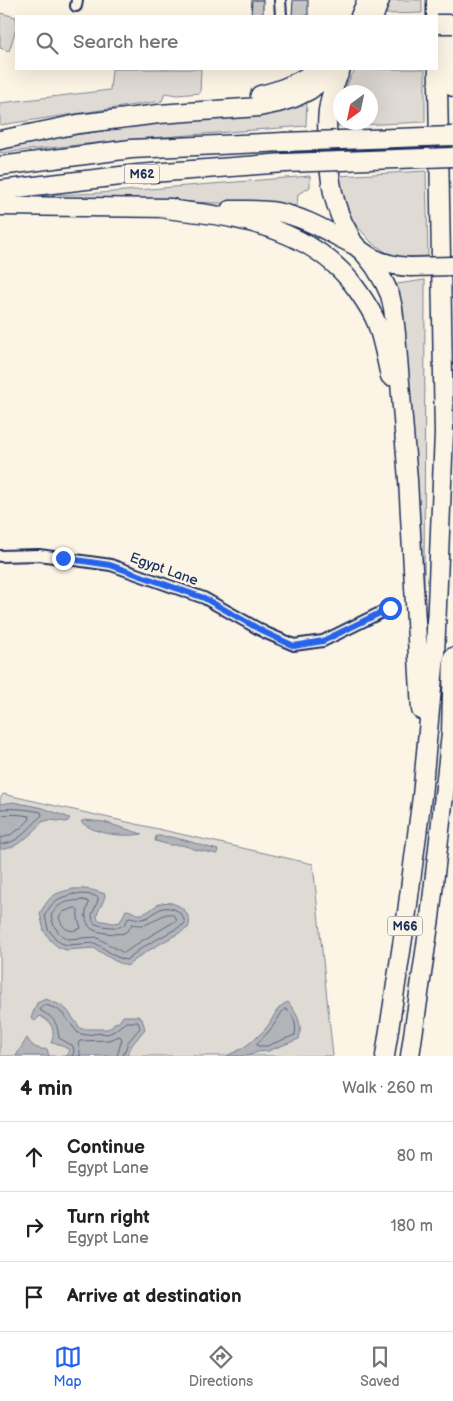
<!DOCTYPE html>
<meta charset="utf-8">
<style>
:root{--surface:#fff;--page:#f6f6f6;--text:#202124;--muted:#757577;--line:#e0e0e0;--accent:#2563eb}
body{margin:0;font-family:"Balsamiq Sans",sans-serif;background:var(--page);color:var(--text)}
.compass{position:absolute;left:333px;top:85px;width:45px;height:45px;border-radius:50%;background:var(--surface);box-shadow:0 5px 20px #0002;rotate:213deg}
.stop{position:absolute;width:15px;height:15px;margin:-11px;border:4px solid #2563eb;border-radius:50%;background:#fff}
.stop.end{background:#2563eb;border-color:#fff;box-shadow:0 1px 5px #0008}
.list{margin:0;padding:0;list-style:none}
h2{display:flex;justify-content:space-between;align-items:center;height:65px;margin:0;padding:0 20px;font-size:21px}
h2 small{font-size:16px;font-weight:400;color:var(--muted)}
.list li{display:grid;grid-template-columns:32px 1fr auto;gap:15px;align-items:center;box-sizing:border-box;height:70px;padding:0 20px;border-top:1px solid var(--line)}
.list b{display:block;font-size:19px;white-space:nowrap}
.list p{margin:0;font-size:16px;white-space:nowrap;color:var(--muted)}
.list em{font-size:16px;font-style:normal;color:var(--muted)}
.icon{flex:none;width:28px;height:28px;fill:none;stroke:currentColor;stroke-width:2;stroke-linecap:round;stroke-linejoin:round}
.map{position:relative;flex:none;width:453px;height:1056px;overflow:hidden}
.search{position:absolute;background:var(--surface);box-shadow:0 5px 20px #0002;left:15px;right:15px;top:15px;height:55px;display:flex;align-items:center;gap:12px;box-sizing:border-box;padding:0 18px;border-radius:0px;color:var(--muted);font-size:19px}
.sheet{height:275px;background:var(--surface)}
nav{display:flex;justify-content:space-around;align-items:center;box-sizing:border-box;height:70px;border-top:1px solid var(--line);background:var(--surface);font-size:14px;color:var(--muted)}
nav a{display:grid;justify-items:center;gap:2px}
nav .on{color:var(--accent)}
.map>svg:first-child{display:block}
</style>
<div class="map">
<svg width="453" height="1056" viewBox="0 0 453 1056">
<rect width="100%" height="100%" fill="#fcf5e5"/>
<filter id="ink" filterUnits="userSpaceOnUse"><feTurbulence type="fractalNoise" baseFrequency=".02" numOctaves="2"/><feDisplacementMap in="SourceGraphic" scale="10" xChannelSelector="R" yChannelSelector="G"/><feConvolveMatrix kernelMatrix="1 2 1 2 8 2 1 2 1" color-interpolation-filters="sRGB"/></filter>
<g filter="url(#ink)">
<path fill="#dfdbd4" stroke="#7d8599" d="M388 0H422V13L386 14Z
M0 13 16 17V29L9 51 0 48Z
M112 69H201L200 93 177 95 165 93 162 101 0 125V103L110 90Z
M356 69H425V122L338 126V110L340 102V122H370V92H344L351 76Z
M307 101 306 126 125 140 0 153V146Z
M426 171 428 256 393 257 371 242 352 220 343 199 338 176Z
M310 176V187L298 194 297 206 28 196 100 193Z
M425 280 424 627 390 285Z
M3 794 313 864 333 1056H0V799Z"/>
<path fill="#b2b4b8" stroke="#767f94" d="M13 802 43 808 70 818 67 822 49 820 42 822C37 830 18 846 9 848 7 849 1 849 0 849V804Z
M84 820 104 822 142 834C123 837 97 835 81 822Z
M156 836C176 835 198 845 218 850L217 854 197 850 182 845H170L155 841Z
M73 889C85 888 94 890 105 894 105 901 99 908 97 915L98 920 113 923 120 922 126 910C132 910 135 915 141 914 148 913 153 907 159 904 166 900 179 904 184 910 189 916 191 921 188 928L146 952 127 966 115 961 94 948 66 950 58 947 51 941 44 931 40 913C51 895 52 894 73 889Z
M46 999 60 1005 67 1010 81 1029H107L112 1027 114 1023 119 1022 123 1016H138L142 1019 145 1029 132 1045 127 1056H66L69 1052 68 1049 56 1043H51C56 1031 52 1022 40 1016L35 1021 31 1018 37 1003Z
M288 1002C297 1014 303 1023 299 1039L268 1051 258 1052 247 1056H227C231 1053 236 1052 241 1049 249 1044 259 1036 266 1028 274 1019 275 1007 288 1002Z
M27 1038C32 1047 38 1050 47 1049L49 1056H16Z"/>
<g fill="none" stroke-linecap="round" stroke-linejoin="round">
<path stroke="#576482" stroke-width="1" d="M0 809C15 808 26 809 41 812L42 815C34 823 21 840 8 843 6 844 3 844 0 844
M0 815C10 814 19 814 29 816L30 819C23 827 11 837 0 838
M74 894C82 894 90 894 98 897V900L92 915C92 917 93 921 94 923 98 926 118 929 122 926 126 925 127 919 129 917 132 917 137 919 141 919 150 919 155 910 163 908 174 906 183 913 185 923L183 925 143 947 126 960 117 957 95 943 67 945 61 943 55 938 48 929 45 915C53 900 58 898 74 894Z
M83 900 87 901 89 903C87 908 85 913 86 918 87 922 88 926 92 929 98 933 117 935 124 933 128 931 130 928 132 924 138 925 143 926 149 923 158 920 170 906 177 920L140 942 124 953 96 937 68 939 64 937 59 933 54 926 51 916C58 902 68 901 83 900Z
M76 908 78 910V919L81 928C70 934 62 929 59 917L63 912Z
M285 1009C294 1013 297 1026 295 1035L267 1046H258L257 1043C264 1037 270 1031 275 1023 279 1018 280 1013 285 1009Z
M72 1056 74 1052 73 1046 59 1038C57 1023 55 1018 41 1011L40 1009 42 1007 46 1005 57 1009 63 1014 78 1033 86 1035 101 1033 108 1034 114 1031 126 1022H138L140 1028 128 1042 123 1056
M80 1056V1051L78 1043 80 1041 108 1040 120 1036 122 1039 117 1056"/>
</g>
<path fill="#c8c7c6" stroke="#1b2f5e" d="M252 0H263V16H251Z
M293 0H308V16H292Z"/>
<g fill="none" stroke-linecap="round" stroke-linejoin="round">
<defs>
<path id="minor" d="M280 0 281 16
M76 6 77 0
M0 556 39 555 111 565 204 598 266 633 294 645 323 641 390 608"/>
<path id="motorway" d="M436 0V16
M451 0 453 87
M360 16 367 0
M374 16 380 0
M341 69C336 81 331 92 329 105 326 118 327 133 328 147 329 178 333 207 349 234 351 239 354 244 357 247 371 260 391 266 410 267
M260 95C282 90 300 83 317 69
M0 140 78 124 159 114 259 107 278 103 294 98 310 90 337 69
M0 166 131 149 284 142
M0 190 138 174 285 163
M0 206 172 208
M160 208C185 212 211 213 236 219 285 229 329 249 358 291 365 301 373 313 377 324 383 341 386 359 390 376
M230 210C246 210 262 209 277 212 305 217 330 233 356 246
M363 252 375 267 384 282 390 295 393 308 396 334 408 480 421 710
M385 1056 407 912 422 796 435 655 444 433 437 28
M410 1056 430 918 451 734 453 657"/>
</defs>
<use href="#minor" stroke="#1b2f5e" stroke-width="14"/>
<use href="#motorway" stroke="#1b2f5e" stroke-width="21"/>
<use href="#minor" stroke="#fcf5e5" stroke-width="10"/>
<use href="#motorway" stroke="#fcf5e5" stroke-width="18"/>
<defs>
<path id="motorway-bridge" d="M437 24H453
M284 142 453 136
M285 163 453 157
M410 267 453 266"/>
</defs>
<use href="#motorway-bridge" stroke="#1b2f5e" stroke-width="21" stroke-linecap="butt"/>
<use href="#motorway-bridge" stroke="#fcf5e5" stroke-width="18"/>
</g>
</g>
<g fill="none" stroke-linecap="round" stroke-linejoin="round" filter="url(#ink)">
<path stroke="#2563eb" stroke-width="6" d="M63 558 110 565 204 598 266 633 294 646 323 641 390 608"/>
</g>
<g text-anchor="middle" dominant-baseline="central" stroke-width="5" stroke-linejoin="round" paint-order="stroke">
<g fill="#fcf5e5" stroke="#5e6a86" stroke-width="1">
<rect x="124.5" y="164.5" width="35" height="19" rx="4"/>
<rect x="387.5" y="916.5" width="35" height="19" rx="4"/>
</g>
<g font-size="12" font-weight="bold" fill="#1b2f5e">
<text x="142" y="174">M62</text>
<text x="405" y="926">M66</text>
</g>
<g font-size="14" fill="#1b2f5e" stroke="#fcf5e5">
<text transform="translate(164 569) rotate(20)">Egypt Lane</text>
</g>
</g>
</svg>
<svg class="compass" viewBox="-18 -18 36 36"><path d="M0-13l5 13h-10z" fill="#e53935"/><path d="M0 13l5-13h-10z" fill="#757577"/></svg>
<div class="stop" style="left:390px;top:608px"></div>
<div class="stop end" style="left:63px;top:558px"></div>
<div class="search"><svg class="icon" aria-label="search" viewBox="0 0 24 24"><circle cx="10" cy="10" r="6"/><path d="M15 15l6 6"/></svg>Search here</div>
</div>
<section class="sheet">
<h2>4 min<small>Walk · 260 m</small></h2>
<ul class="list">
<li><svg class="icon" aria-label="ahead" viewBox="0 0 24 24"><path d="M12 20V5M6 11l6-6 6 6"/></svg><div><b>Continue</b><p>Egypt Lane</p></div><em>80 m</em></li>
<li><svg class="icon" aria-label="right" viewBox="0 0 24 24"><path d="M7 20v-9h11M14 6l5 5-5 5"/></svg><div><b>Turn right</b><p>Egypt Lane</p></div><em>180 m</em></li>
<li><svg class="icon" aria-label="arrive" viewBox="0 0 24 24"><path d="M6 21V4h12l-3 4 3 4H6"/></svg><div><b>Arrive at destination</b></div></li>
</ul>
</section>
<nav>
<a class="on"><svg class="icon" aria-label="map" viewBox="0 0 24 24"><path d="M3 6l6-2 6 2 6-2v14l-6 2-6-2-6 2zM9 4v14M15 6v14"/></svg>Map</a>
<a><svg class="icon" aria-label="directions" viewBox="0 0 24 24"><path d="M12 3l9 9-9 9-9-9zM9 14v-3h6M13 9l2 2-2 2"/></svg>Directions</a>
<a><svg class="icon" aria-label="saved" viewBox="0 0 24 24"><path d="M7 4h10v16l-5-4-5 4z"/></svg>Saved</a>
</nav>
